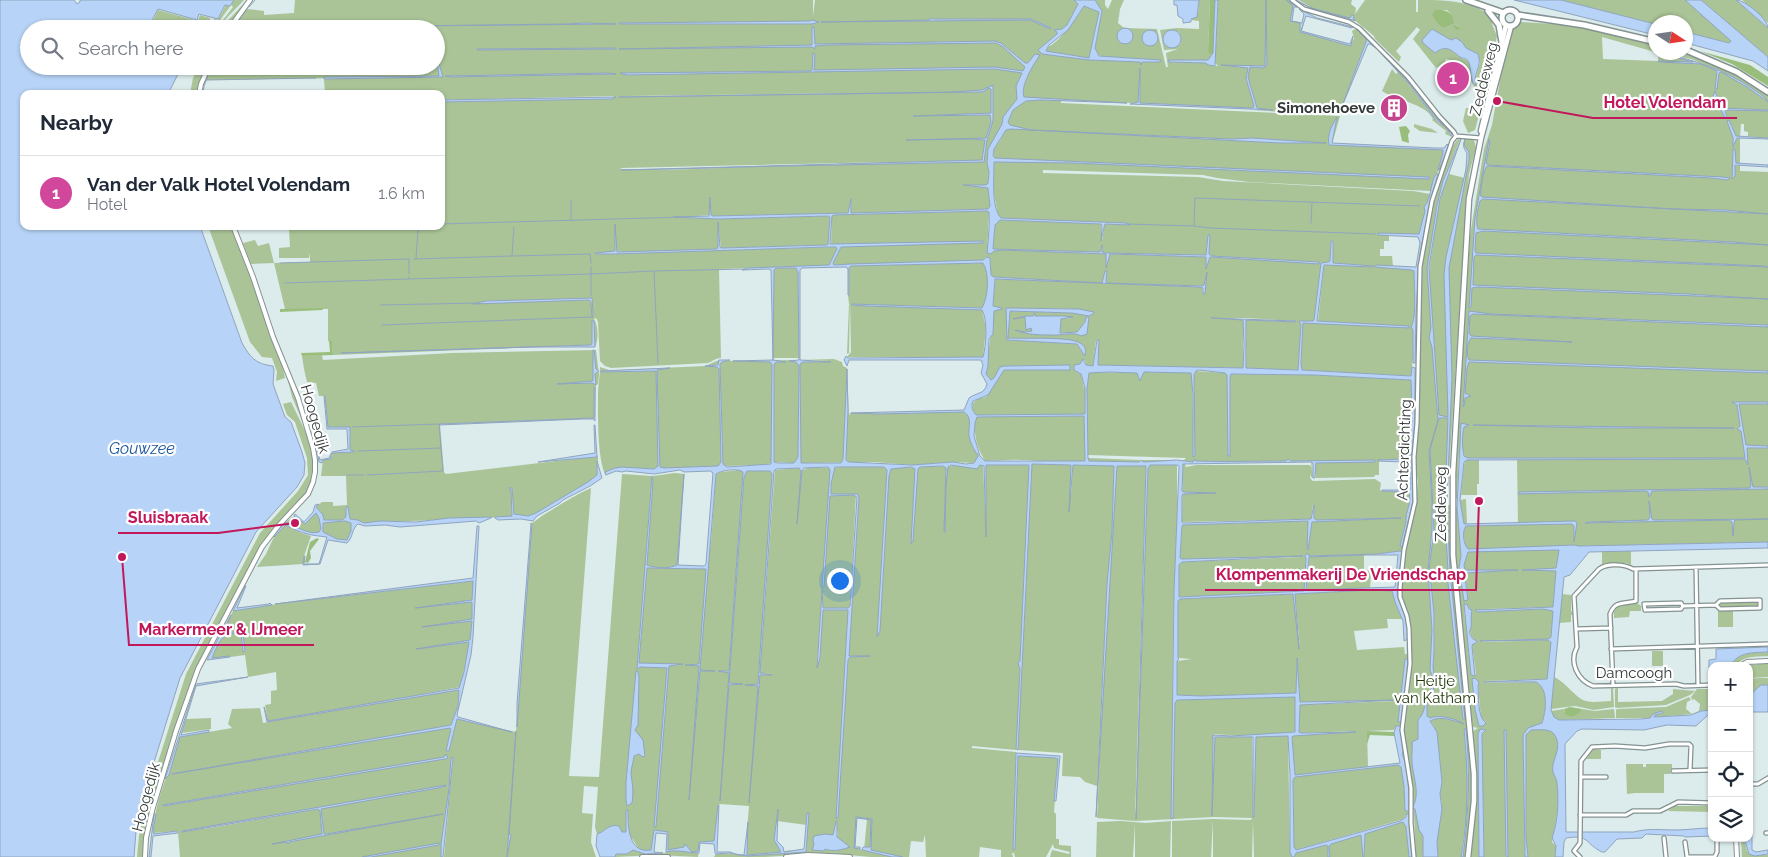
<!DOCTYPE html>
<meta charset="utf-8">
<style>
:root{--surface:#fff;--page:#f6f6f7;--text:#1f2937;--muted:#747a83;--line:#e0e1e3;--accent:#0f766e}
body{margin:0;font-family:Raleway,sans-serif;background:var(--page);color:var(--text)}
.controls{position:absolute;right:15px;bottom:15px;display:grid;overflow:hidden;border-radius:10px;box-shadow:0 1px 4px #0004}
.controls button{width:45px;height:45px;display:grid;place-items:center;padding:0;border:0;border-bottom:1px solid var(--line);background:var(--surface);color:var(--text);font:25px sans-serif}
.compass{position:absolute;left:1648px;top:15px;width:45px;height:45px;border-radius:50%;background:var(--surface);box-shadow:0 1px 4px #0004;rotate:102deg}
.you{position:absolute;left:839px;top:580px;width:18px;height:18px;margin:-12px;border:4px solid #fff;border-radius:50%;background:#1a73e8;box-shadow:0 0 0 8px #1a73e833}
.badge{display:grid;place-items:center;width:32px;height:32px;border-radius:50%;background:var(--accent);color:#fff;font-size:16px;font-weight:700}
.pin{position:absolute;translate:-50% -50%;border:2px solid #fff;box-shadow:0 1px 5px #0006}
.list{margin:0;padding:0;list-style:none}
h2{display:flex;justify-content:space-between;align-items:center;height:65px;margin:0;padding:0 20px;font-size:21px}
h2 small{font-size:16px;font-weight:400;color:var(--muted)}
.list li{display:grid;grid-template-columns:32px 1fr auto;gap:15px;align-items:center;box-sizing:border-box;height:75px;padding:0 20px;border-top:1px solid var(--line)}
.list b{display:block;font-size:19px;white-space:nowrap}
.list p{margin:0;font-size:16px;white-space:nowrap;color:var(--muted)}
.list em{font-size:16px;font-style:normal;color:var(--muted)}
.icon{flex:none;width:28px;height:28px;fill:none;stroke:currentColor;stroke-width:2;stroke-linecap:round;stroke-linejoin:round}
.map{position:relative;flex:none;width:1768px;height:857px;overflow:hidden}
.search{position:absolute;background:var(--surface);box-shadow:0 1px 4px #0004;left:20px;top:20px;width:425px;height:55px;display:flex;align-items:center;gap:12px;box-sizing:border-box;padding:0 18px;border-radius:28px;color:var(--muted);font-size:19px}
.panel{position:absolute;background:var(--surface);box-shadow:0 1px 4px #0004;left:20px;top:90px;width:425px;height:140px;border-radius:10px}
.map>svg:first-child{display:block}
</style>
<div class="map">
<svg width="1768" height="857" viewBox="0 0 1768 857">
<rect width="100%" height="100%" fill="#dcebeb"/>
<path fill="#aac497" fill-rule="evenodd" d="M234 0H244L217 28 233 7 231 5 215 27H214V19L218 20 226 5 230 6Z
M247 0H249L235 17 228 29H220Z
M295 0H813V16L815 0H1074L1078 4 1067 25 1039 50C1057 48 1074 21 1084 6L1099 12 1089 58 1140 62 1141 64 1142 62 1161 60 1105 57C1099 56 1097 54 1095 49L1102 11 1095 0H1105V5L1108 9 1112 0H1124L1120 9 1118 23 1124 28 1157 29 1166 67H1168L1166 53 1178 49 1164 50 1160 30 1177 28 1199 29V21L1191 20 1198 14 1199 0H1210L1208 51 1213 53 1208 61 1169 60V62L1206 63 1211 66H1218L1215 63 1218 0H1289L1294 4 1292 21 1304 23 1302 31 1351 45 1354 38 1352 31 1357 28 1359 29 1377 47 1356 29 1366 39V42L1339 114 1298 113 1253 110H1270L1257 108 1254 107 1252 108 1061 100V103L1340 116 1332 144 1446 149 1431 191 1249 182 1217 178 1203 175 1043 170V173L1198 177 1223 181 1413 191 1430 194 1421 235 1389 234V241H1384V249H1380V256H1392L1393 266 1416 269 1414 349 1411 376 1302 370 1301 363 1303 323 1409 327 1408 326 1318 321 1324 265 1374 266 1333 263 1332 241H1331L1330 261 1328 262 1321 263 1314 320 1313 321H1299L1301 324 1298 370 1246 368V320L1295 322 1296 321 1245 318H1210L1243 320V368L1098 365 1099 341 1096 340 1093 366 1086 365 1085 360 1077 365V372L1081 374 1084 388H1087L1089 373 1093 372 1137 373 1140 380 1144 372 1191 373 1192 376 1194 457V375L1196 371 1225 373 1227 375 1230 456V378L1231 374 1313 375 1412 380V420L1408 459 1379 460V475H1375L1374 477 1316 478 1315 463H1312L1313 478 1311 477V473L1310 478 1313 481 1375 479 1381 483 1380 490 1382 491 1409 492 1411 503 1400 546 1403 547 1402 552 1401 551 1377 554 1309 556 1307 554 1305 557 1306 559 1304 591 1179 597V565L1182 562 1301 557 1300 556H1296L1182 559 1180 558 1182 526 1183 525 1308 521 1307 549 1308 550 1312 522 1401 518 1316 520 1314 518 1313 505 1311 519 1182 522 1183 464H1185L1186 467 1196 465H1309L1311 466 1312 470 1311 462 1195 463V460L1193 462C1177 461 1160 462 1143 462L1142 460H1184L1186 458 1088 455V458L1140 460V462L1089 461 1088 459C1079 466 1035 460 1021 460 1009 459 997 461 985 461 976 446 973 434 976 415 967 404 976 398 986 397L1001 372 1004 370H1016L1070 365 1005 366 993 379 991 380 986 374 993 315 994 311 1002 308 993 306 995 279 1197 287H1202L1203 294 1206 272 1204 285 1202 286 1107 283 1106 281 1107 271H1105L1102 283 993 277 991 275 990 258 986 257 983 260 834 265 833 263 841 247 984 242 831 245 832 216 834 215 987 211 989 212 987 253 991 254 994 251 1002 250 1106 254 1107 265 1110 254 1206 257V269L1210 257 1319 263 1318 262 1212 256 1209 254 1210 235H1208L1206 255 1106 253 1102 252 1101 247 1100 252 993 249 995 224 1000 220 1101 224 1102 241 1105 224 1128 225 1001 218 998 215 994 194V149L1001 139 1013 110 1018 106 1032 98 1024 97C1020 86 1033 65 1039 55L1037 54 1026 64 1018 84 1017 99 988 155 987 163 989 172 988 183 986 185 969 186 988 188 990 206 988 209 851 213V199L848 213 713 216 711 215 710 197V215L683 217 718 219 828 216 830 217 828 244 827 245 721 248 718 222V248L716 249 624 252 617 251 596 254 836 247 837 249 830 265 719 269 721 358C716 358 713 361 708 363L611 368 605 366 600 361 598 322 596 318 594 319C598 325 599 340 595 347V345L333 355 332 342 328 341V309H285L274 263 251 264 243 243 255 240 258 246 269 243 274 263 310 262V253L309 258H279V248L290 247 289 228 262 226H441V102L616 98 613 96 441 100V94H325L324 79 340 78 206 80 213 66H436V29L235 28V25L247 9 264 11V15L294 13ZM1147 30 1154 31 1157 34 1158 40 1153 45 1148 46 1143 41 1142 35ZM1172 30 1179 32 1181 42 1179 45 1172 48 1165 45 1163 40 1165 33ZM854 93 836 94 619 97 627 96ZM888 162 664 170 621 169V168ZM592 298 591 316V302L589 300 478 303 486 301ZM1007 308 1079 309 1093 312 1089 316 1072 313 1010 311 1008 338 1079 342 1085 356 1077 344 1007 340ZM1039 316 1072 319H1061L1060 333 1077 332 1085 322 1086 317 1089 318 1077 333 1052 335 1033 334 1032 327 1026 329 1025 321Z
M1299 0H1352L1351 4 1356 8 1355 14 1365 0H1416V12H1418V0C1444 0 1473 0 1493 18L1492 24 1497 36 1486 89 1475 130 1468 133 1463 121 1466 108 1476 109 1479 97 1462 63 1446 59 1444 65H1441L1436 68 1413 39 1420 30 1417 27 1396 51 1401 57 1399 62 1375 39 1374 36 1353 19 1352 15 1351 18 1312 8ZM1435 10H1447L1450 13 1454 24 1458 26 1460 29 1453 24 1445 28ZM1442 35 1451 40 1456 39 1462 42 1466 48 1478 54 1480 63 1474 84 1470 64 1467 60 1463 59 1448 48 1439 50Z
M1561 0H1685L1729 38 1731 42 1729 43 1686 32V22H1656L1655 24Z
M1701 0H1736L1768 28V57Z
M1742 0H1768V23Z
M158 10 198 21 200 15 210 18 209 29H167L153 20Z
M1520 22 1572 25 1655 45V52L1602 37 1603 59 1658 61 1659 52 1693 61V63L1659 61 1701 64 1717 71 1715 88 1719 73 1721 71 1691 59 1662 53C1669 53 1678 51 1685 53 1716 60 1743 78 1768 96V110L1722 108 1716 95 1715 96 1721 110 1727 118 1725 110 1768 111V138L1744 136H1748V132L1744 131V124H1741L1740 136H1736L1729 121H1727L1732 132 1734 146 1735 139 1740 138V164L1734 163V171L1735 166 1740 165V171L1768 172V542L1579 546 1574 545 1560 546 1556 571 1553 607 1484 609 1475 612 1543 609 1553 611 1551 638 1549 639 1490 640 1482 641 1481 642 1547 640 1551 642 1547 679 1485 681V683L1536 682C1549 689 1546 711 1542 723L1528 728 1523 735 1525 857H1508L1505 730 1506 857H1484L1482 734 1484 729 1480 730 1478 734 1479 857H1470L1476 798 1473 731 1478 728 1473 727 1472 721 1456 571 1454 512 1457 507 1461 556 1459 568 1468 600 1464 565 1468 549 1465 546 1460 500 1466 499 1467 524 1518 523 1517 459H1479V484H1477V495H1461L1464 465 1466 459 1463 452H1459L1457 500 1454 492 1470 236 1484 149 1492 125 1502 69 1510 39V30ZM1466 604 1472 611C1469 621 1467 636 1477 641V643L1472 644 1476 674 1472 676 1468 649V632L1465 620 1464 606ZM1475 678 1479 682 1478 685 1481 718 1486 722 1479 726C1476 710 1474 695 1472 680Z
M1379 49 1407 78 1452 131V137L1445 134 1446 131 1432 120 1433 119C1425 103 1397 101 1382 91L1392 69 1396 74 1398 72C1412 87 1422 103 1435 119 1440 126 1448 127 1450 136L1451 132 1435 117 1411 85 1380 51H1378Z
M199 66H207L199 85 198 94H190L193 78Z
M1414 124 1432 129 1438 133 1420 131 1414 127Z
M1465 138 1474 140 1476 148 1469 174 1465 228 1447 502H1437V505H1450L1453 572 1472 771V799L1466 857H1463C1468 823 1470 790 1468 755 1468 747 1468 735 1464 729L1468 787 1466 819 1461 857H1438L1437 842 1442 804 1440 794 1442 780 1434 726 1430 721V857H1416L1413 792 1404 735 1411 671 1410 628 1402 600 1400 588 1403 578 1406 546 1416 504 1418 481 1415 463C1417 374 1414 280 1435 194 1439 177 1447 160 1454 144L1458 139H1460L1443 181 1437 205 1427 271 1429 272 1438 207 1445 182 1449 174 1465 178 1467 154 1463 145ZM1446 506 1450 572 1464 719 1447 574 1430 573 1431 571H1448Z
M208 226H232L282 365 285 378 276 381 277 372 272 358 262 357 250 342Z
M983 263C990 274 988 296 983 308L851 304 982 310 986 328 983 357H847L851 352 850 300 849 353 847 354 849 304 848 295H849V268L851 266Z
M776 268H796L798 272 799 358H773L774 270Z
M596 350 599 375 598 384 596 385 595 418 440 424 444 472 446 474 598 456V471L601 477 563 500 536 513 528 516 514 514 512 488 511 490 512 516 496 517 491 518 490 517C455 518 420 522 384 521 377 521 370 524 364 523 359 522 357 519 350 519L348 507H346L347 517 342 520H324L323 515 316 507 322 502H333V506L347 505 346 476H321L323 460 330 459 333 453 354 452 350 450V427H328L325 396H319L316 383 307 382 304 369 302 356 322 355 323 360 452 353Z
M834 359 842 362 843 366 847 368 849 416 850 413 964 412C974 418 968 428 970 438 971 445 975 451 979 456L974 463 953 462 913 465 874 462 801 463 800 364 803 362 830 361 800 360Z
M719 360V364L715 365 719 369 721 464 719 466 664 468 660 467 654 469 615 468 606 472V476C597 460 598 413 598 394 598 385 600 376 600 367L609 370H617L705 366Z
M799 360 789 361 796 362 799 366 798 457 794 463 774 462 765 465 725 466 723 464 720 361Z
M286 372 298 404 305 427 292 397Z
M291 402 308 437 315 462 314 477 309 490 267 538 195 676 186 697 154 801 145 857H137L139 836 144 806 186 674 260 533 298 491 308 475 307 458 295 422 287 415 283 404Z
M1028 464C1031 471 1027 478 1031 485L1032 464 1071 465V495L1073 465 1114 466 1112 531 1107 584 1097 786 1085 782 1080 777 1062 776 1063 753 1018 750 1030 503 1020 661 1018 663 1020 668 1016 750 972 746V748L1016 752 1013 849H1015L1018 756 1057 758 1058 759 1054 812 1056 814V839H1059V845L1071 846V857H1050L1052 850 1069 854 1070 852 1054 848 1053 844 1046 857H1015L1014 853H1012L1013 857H1001V850L980 847 979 857H926L925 835 923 842 911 841 909 857H871L826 853 765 857H714L716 853 745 855 749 806 720 804 718 805 716 843 700 842 698 857 656 855 615 857 616 854 632 849 645 854 665 853 668 850V833L655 830 651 850C634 853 639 844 630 837 624 832 614 830 607 828L600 833 597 834 595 827 598 787 584 786 582 813 593 814 591 842 596 857H444L453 758 452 759 441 857H180L178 831 153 833C154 803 171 766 180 737L232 728 228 724 232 709 260 708 263 723 335 710 268 721 265 705 271 704V691L277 690 276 672 248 677 245 655 208 660 234 609 473 581 472 619 429 626 473 620 468 654 460 687 375 703 460 690 458 706 451 725 362 741 450 728H451L446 751 457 719 516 732 532 524H528C536 522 538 518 545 514 560 505 575 495 591 488L569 776 599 777 622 474 652 476 637 668 640 667H667L656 827 669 666 680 665 639 663 647 568 706 569 711 542 716 474 721 472 740 470 743 472 729 671H718L729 672 720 801 729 685H732L729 684 744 477 747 471H770L772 474 758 685H745L758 686 750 788 760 674H772L760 673 775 470 799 468 802 471 809 467 832 468 858 465 893 468 983 465 986 531 985 465ZM856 495 859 498 849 656H870L850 657 848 660 837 818 836 817 849 610H823L820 657 817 665 822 591 823 608H848L850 606ZM886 505V529L880 631 883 533ZM362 771 163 806V805ZM321 808 324 835 308 838 323 834 320 811 318 809 210 828 182 831ZM857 818 867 819 864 850 855 848ZM777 821 807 825V849L784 851 777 841ZM838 830 837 840 850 847 836 850H812L834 839Z
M1117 465 1146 466 1135 818 1137 799 1148 469 1150 465H1177V524L1173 625 1172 819 1175 703 1177 700 1295 697 1296 731 1276 736H1288L1290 852 1292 857H1254L1253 821 1252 857H1213V820L1211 857H1172V821L1213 819 1251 820 1252 818 1214 817 1135 821 1097 818 1104 661ZM1214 734 1256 737 1254 817 1252 737 1216 736 1214 738 1212 815Z
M675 473 684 474 677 566 673 567H650L647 565 653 476Z
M316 512 319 518 321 529 319 532C307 535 296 526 286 522L294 516 305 524Z
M345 521 351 523V531L347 540 337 539 323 532V523Z
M286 525 301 533 311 536 304 556 303 564 257 567 266 554 274 537Z
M1602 551H1631V565L1626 563 1602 564Z
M1364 555V570L1371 571 1370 589 1306 590 1309 557Z
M1370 590 1392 591 1395 602 1402 619H1387L1388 628 1354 631 1357 650 1404 647 1405 654H1408V659L1405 660C1404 680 1401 699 1398 719V722H1401V726H1396L1394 730 1367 731 1368 767 1295 775 1294 774 1292 737 1293 736 1356 731 1301 733 1299 732 1300 705 1396 701 1299 702 1296 658V693L1202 696 1177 695V661L1192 659 1178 658V601L1180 599 1293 594 1300 649 1295 594Z
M1562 594 1571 595V610L1573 615H1571V622L1559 623Z
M1756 602 1758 603V606L1720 608 1719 606 1722 603Z
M1637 603 1641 606V611H1630L1629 617 1614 618V612L1618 606Z
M1718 609 1720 611 1733 610V627H1718Z
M1652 651H1663V666H1652Z
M1768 652V656C1756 657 1744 655 1735 666H1730C1739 651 1753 653 1768 652Z
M1768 663V677L1749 678V666H1745Z
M1554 677C1566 682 1576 699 1586 701 1594 703 1603 701 1611 701V688H1613L1614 707 1594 710 1575 706 1551 709Z
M1759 678H1768V685C1756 685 1752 693 1749 704V679Z
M1618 688V702L1662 701 1673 694V689L1695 691 1690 695 1666 705 1617 708 1615 707V689Z
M1697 689H1712V710L1701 711 1693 714 1654 717 1655 715 1663 713 1662 711 1650 718H1616V710L1617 709 1666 707 1689 697 1691 700 1687 702 1686 709 1692 714 1699 711 1700 704 1694 699 1692 700 1691 697Z
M1564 709V712L1581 711 1582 709 1595 711 1614 709 1615 718 1559 720 1554 717 1551 711Z
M211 718V729L182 733 186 719Z
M1531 730C1538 730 1549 727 1554 734 1562 745 1555 757 1553 768 1552 774 1557 777 1557 783 1560 803 1556 823 1552 842L1556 846 1555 857H1528L1526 837V735Z
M1594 749 1601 750V759H1586Z
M1626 764H1643V767H1646V764H1672V769H1670V773L1672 774H1664V793H1635L1627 794Z
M1398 765 1401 767 1404 786 1405 811H1409V814H1406L1404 819 1295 850 1294 847 1293 780 1295 777Z
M1675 806H1711V812L1668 811Z
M1121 821 1146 823 1171 821 1170 857H1135V823L1133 857H1096L1097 822Z
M1403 822 1406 827 1409 857H1364L1365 834Z
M1362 835 1363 857H1330L1329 846 1330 844Z
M1741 838H1744L1747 851 1751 855H1768V857H1742Z
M1326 845 1328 846V857H1294L1296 853Z"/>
<path fill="#99be7c" d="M1210 0H1215L1213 53 1210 54 1208 51Z
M1435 10C1446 9 1453 12 1454 24L1459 27 1460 29 1456 30 1453 24 1445 28 1439 25 1432 15Z
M1700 51 1750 65 1768 77V86L1732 64Z
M1406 126 1410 131 1408 135 1409 143 1402 141 1399 127Z
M322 308 323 310 280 312V309Z
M329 341H332L333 355 302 356 301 353 330 352Z
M317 538 319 539 310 551 311 558 308 563 305 562 310 542Z
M1570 707 1582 709C1578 717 1565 720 1564 709Z
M1367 731 1394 732V736L1370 735 1367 744Z"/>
<path fill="#b7d3f7" stroke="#8fa5be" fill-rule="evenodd" d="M0 0H74L77 4 80 2V0H234L230 6 225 5 218 19 199 14 197 20 158 9 152 20 165 29H29V66H174L180 70 168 94H24V226H200L242 343C250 357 255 364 273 366L274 370 273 384 285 417 291 422 302 452 305 463 304 475 297 487 256 532 180 678 139 811 136 831 134 857H0Z
M1074 0H1095L1102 11 1095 48 1099 56 1161 60 1160 62H1142L1141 65 1140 62 1089 60 1042 54 1038 50 1057 34V32L1054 30 1062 29 1067 25 1078 4ZM1084 6 1099 12 1089 58 1046 51 1049 45 1068 30Z
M1174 0H1199L1197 17 1191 19V22L1183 23V19L1178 16 1177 5H1174Z
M1215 0H1218L1215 66 1208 65 1206 63 1169 62 1168 60H1208L1213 53Z
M1266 0 1267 65 1264 68 1250 67 1248 77 1257 108 1273 110 1130 104 1138 102 1140 68V103L1253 108 1254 106 1246 78 1248 68 1221 65 1265 66Z
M1286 0 1297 7H1294L1292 21 1302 23 1304 14 1299 9 1317 18 1353 27 1352 28 1306 16 1301 31 1350 44 1353 36 1351 46 1300 32V23L1290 21 1293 6Z
M1296 0 1311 8 1350 18 1352 15 1354 16 1353 19 1355 20V21C1335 13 1314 12 1296 0Z
M1514 0H1561L1655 24V35Z
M1685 0H1701L1768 57V71L1753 61 1686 43V32L1729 43 1731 41Z
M1736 0C1745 0 1768 19 1768 28Z
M932 18 933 19H1031L1051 28 1050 29 1030 20 821 22 929 20Z
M812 20 819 22 812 24H619V23L810 21Z
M585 23 616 24 317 27 566 24Z
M812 27H814L815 44 995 41 1001 43 1025 63H1028L1035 54 1040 55C1033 65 1020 86 1024 97L1127 103 1041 100 1026 101 1013 110 1008 122 1010 125 1031 130 1231 139 1252 138 1326 143H1279L1011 129 1006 130 994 149 993 156 995 158 1429 177V179L1073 163 994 162C994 176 991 208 1001 218L1126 223 1130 225 1105 224 1101 241 1102 226 1101 224 1000 220 995 225 993 249 1100 252 1102 245V252L1106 253 1206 255 1208 235H1210L1209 254 1212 256 1319 262V264L1210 257 1206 269V257L1110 254 1106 268V254L1002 250 994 251 991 254 987 253C988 240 990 226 989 212L987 211 834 215 832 216 830 244 983 241V243L841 247 833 263 834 265 850 264 983 260 987 257 990 258 991 275 994 277 1102 283 1105 271H1107L1106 281 1107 283 1202 286 1204 285 1207 272 1205 294H1203V288L1197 287 995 279 993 306 1002 308V309L994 311 993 334 989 339 988 366 986 374 991 380 994 378 1000 367 1005 366 1070 365V370H1004L988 395 973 401C971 407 972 410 976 415L1085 414V388L1081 374 1074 370V365L1080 364 1083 359 1086 365 1093 366 1097 340H1099L1098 365 1243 368 1244 345 1243 320 1211 318 1296 321V322L1246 320V368L1298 370 1301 324 1299 322V321H1313L1314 320 1321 263 1328 262 1330 261 1331 241H1333V263L1374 266 1373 267 1324 265 1317 321 1409 326V328L1303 323 1301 363 1302 370 1411 376 1412 367 1415 368V421L1412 455H1408L1412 420 1411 380 1313 375 1231 374 1230 378V456H1228L1227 375 1225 373 1199 370 1196 371 1194 375 1195 456 1193 457V395L1191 373 1144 372 1140 381 1137 373 1109 372 1089 373 1087 389 1088 458 1089 461 1139 462 1142 460 1143 462 1177 460 1193 462 1195 459 1196 461C1227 462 1255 461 1286 461L1288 459 1291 461 1375 460V462L1316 463 1315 478H1313V464L1312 462 1183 464 1182 491 1184 492 1216 493 1183 494 1182 496V522L1183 523 1311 519 1314 505V518L1316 520 1401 518 1312 522 1308 550 1307 549 1308 521 1183 525 1182 526 1180 558 1182 559 1303 556 1182 562 1179 565V597L1304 591 1306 559 1305 556 1307 553 1309 556 1377 554 1400 551 1402 552 1397 595 1407 621 1408 639 1404 641 1403 621 1395 602 1392 591 1370 590 1295 594 1299 649 1293 594 1180 599 1178 601V658L1179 659 1177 661V695L1202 696 1296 693 1297 658 1300 702 1396 700 1300 705 1299 732 1301 733 1356 732 1293 736 1292 737 1295 775 1400 763 1394 733 1396 726H1401L1403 751 1402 755C1409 763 1409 799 1409 811H1405L1404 786 1401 767 1398 765 1295 777 1293 780 1294 847 1296 850 1400 821 1406 817V814H1409L1412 857H1409L1406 827 1403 822 1365 834 1364 857H1363L1361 835 1331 844 1329 846 1330 857H1328V846L1326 845 1296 853 1294 857H1292L1290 852V775L1288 736 1256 737 1254 817H1253V737H1215L1212 816 1213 735 1231 736 1295 732V697L1177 700 1175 703 1173 818 1171 819 1174 592 1179 466 1177 465H1150L1148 469 1136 819 1146 466H1117L1096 817 1107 584 1112 531 1114 466 1073 465 1069 512 1071 465 1032 464 1018 750 1016 749 1020 669 1018 663 1020 661 1029 465H986V537L984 466 980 465 977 469 951 465 948 467 946 486 945 532H944L946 468 943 466 920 467 918 469 913 541 911 544 915 469 911 467 891 469 889 476 880 631 877 637 887 470 884 467H835L831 484V494H858L859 498 849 656H870L850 657 848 660 838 818H836L848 610H823L820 658 817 668 822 590 823 608H848L850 606 857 497 853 495 830 496 824 587H822L830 470 828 467 804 468 802 471 797 524 801 471 799 468 776 469 774 471 760 673 772 675H760L749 803 758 686 745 685 758 684 772 474 770 471H747L744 477 729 683 743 684 729 685 720 801 729 673 718 671H729L743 472C737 468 722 470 716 474L700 670 715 671H700L689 800 699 666 685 665 699 664 706 569 647 568 639 663 683 664 669 666 656 827H654L667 668 640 667 637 669 652 476 653 482 647 565C654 568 669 569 677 565L684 474 678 565 704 566 706 564 713 473 710 471 684 472 680 470 654 474 626 471 622 472 616 471 606 475 605 472 615 468 622 467 654 469 658 466 656 371 601 372V371L670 368 657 370 660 467 664 468 718 466 721 462 719 369 717 367 705 366 718 365 719 360H730L722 362 720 364 723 464 727 467 771 464 772 364 770 362 733 361 773 360 771 270 769 269 742 270 748 268 829 265 837 249 836 247H828L616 254H596L595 253 615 251V224L617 252 716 249 718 248V222L720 247 721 248 827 245 828 244 830 217 828 216 718 219 673 217 709 216 710 197 711 215 713 216 848 213 851 199V213L988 209 990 206 988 188 963 185H986L988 183 989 172 987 163 988 149 1002 124 1003 117 1017 99 1016 86 1022 73 995 69 626 75 620 73 810 71 812 70 813 53 815 54 814 70 995 67 1023 71 1025 67 1002 46 996 43 827 45 815 46V49L812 47 619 49 812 45ZM983 263C990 274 988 297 982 308L851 304 852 305 866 306 982 310C988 320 986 346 983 357L848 358 846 356 844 360 847 366 849 360H981L983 365 981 373 987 384C984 395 977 392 969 398L964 410 851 413 879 414 964 412C973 418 968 427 969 436 970 442 973 447 976 453L978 454V456L974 463 966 464 953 462 912 465 849 462 846 460 848 412 847 369 843 459 841 463H801L800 364 803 362H831L800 360V270L802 268 846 267 848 269V295H849V268L851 266ZM776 268H796L798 272 799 360 789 361 796 362 799 366 798 457 794 463H778L774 462V365L776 362H786L773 360 774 270ZM1084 416 1085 461H985L980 456 974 436 975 423 977 417ZM1364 555H1398L1395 587 1306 590 1309 557Z
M1117 36a8 8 0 1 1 16 0a8 8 0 1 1-16 0Z
M1356 29 1376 48 1370 44H1368L1343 104 1341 114H1339L1366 42V39Z
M1432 29 1451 40 1456 38 1462 42 1466 48 1478 54C1483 66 1472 74 1476 86 1469 80 1472 71 1469 63 1468 58 1463 59 1460 57 1451 50 1446 44 1435 53L1423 43 1422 40Z
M1163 39a9 9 0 1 1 18 0a9 9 0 1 1-18 0Z
M1142 38a8 8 0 1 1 16 0a8 8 0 1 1-16 0Z
M616 48V49L477 50V49Z
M1379 51 1411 85 1435 117 1452 134 1451 136 1447 129 1435 119 1409 84Z
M1662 53C1694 60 1726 70 1753 89 1759 93 1765 97 1768 102L1747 87 1721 72 1719 73 1717 89H1715L1717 71 1701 64 1660 62 1658 61 1693 62 1659 53Z
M436 54 443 77 324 79V77L439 76Z
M608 73 616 74 452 77 445 76Z
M993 85V121L987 140 984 162 838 165 837 166 835 165C763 166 691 169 621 170L982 160 985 140 972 139 906 140 986 138 991 122 990 115 913 116 991 113V89L989 88 983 92 619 97 953 92 982 90Z
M1715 91 1722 108 1768 110V111L1725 110 1727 118 1726 119 1713 96Z
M616 97 612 99 441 102V100Z
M1337 117 1332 143 1435 148H1444L1447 144 1448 145V147L1439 170H1438L1443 153V150L1329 145C1327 134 1332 125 1337 117Z
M1729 120 1736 136 1768 138V139L1737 138 1733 147V138L1727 121Z
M1461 139 1440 199 1429 267 1439 415 1448 417 1444 274 1446 257 1466 169 1467 153C1463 148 1463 145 1465 139L1464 145 1469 152V160L1449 268 1452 378 1447 502H1445L1448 418H1439L1430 449 1434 530 1429 570 1442 572 1448 571 1446 535 1447 506 1450 572 1465 719H1463L1447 574H1430L1434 613V651L1433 667 1435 682 1433 692 1427 703V716L1430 718C1440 714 1457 719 1464 724 1454 721 1441 715 1430 721L1437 732 1442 782 1440 794 1442 809 1437 842 1438 857H1423V836L1419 830 1415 809 1412 808C1421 794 1413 778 1412 762 1411 755 1413 749 1412 742L1418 739V720C1425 712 1423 710 1426 702 1430 690 1436 682 1430 670L1432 630 1428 570 1432 529V503L1429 451 1438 420 1432 347 1429 338 1431 328 1427 268 1437 205 1443 181Z
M1489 139 1490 142 1486 163 1488 165 1723 177 1730 178 1728 180 1711 178 1487 166C1482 173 1482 186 1480 195L1482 197 1673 209 1726 210 1768 214 1483 199 1480 201C1478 209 1475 221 1478 229L1734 242 1768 245 1483 231 1476 233 1475 250 1476 253 1764 266 1768 267 1476 255 1474 257 1473 285 1688 294 1768 299 1479 287 1472 288 1471 307 1469 308 1475 218Z
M1733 149H1735L1736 163 1768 165V167L1735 165V176L1732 179Z
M1436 174H1438L1430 201 1420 254 1416 314 1415 363H1413V330L1411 327C1417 317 1414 286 1414 271L1411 270 1375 267 1376 265 1416 267 1420 243 1418 237 1378 235V233L1419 234 1425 211 1424 207C1432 198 1430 183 1436 174Z
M592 298 593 314 592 318 591 302 589 300 473 304 486 301Z
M1006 308 1079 309 1094 312 1093 314 1089 316 1072 313 1010 311 1008 338C1024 339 1069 336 1080 343 1086 346 1086 351 1085 356L1077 344 1007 340Z
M1469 311 1491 314 1741 324 1768 325V327L1473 314 1470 316 1469 333 1471 336 1572 342 1471 338C1467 343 1466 355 1469 360L1768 371V373L1469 362 1467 368 1465 393 1471 396 1465 398 1464 406 1463 407Z
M1035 313V316H1064L1073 317 1061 319 1060 333 1077 332 1085 322 1086 317H1089L1087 334 1081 336C1073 331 1061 336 1052 335 1040 335 1027 335 1015 330L1025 332 1032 331 1031 328 1026 330 1025 317 1013 319 1026 316H1033Z
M592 321H594L595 347H529L341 353 591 345 592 343Z
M593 350H594L596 369 599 371 595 374 596 385 592 383 557 384 593 381Z
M595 387V421L593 419H583L439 425 440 424 594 418V388Z
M324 396H325L328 427H350V450L354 451V452L333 453 331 455V459L323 460 322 463 319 462 317 450H318L320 460 329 458 332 452 348 449 347 429H327Z
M1732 402H1768V404H1739L1746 445 1768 446V448H1747L1748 465 1745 459 1467 460 1464 462 1460 500 1464 524 1575 521 1577 523 1574 542V526L1572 524 1466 526C1462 531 1463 544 1468 549L1574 545 1579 546 1768 542V548L1589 552 1570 575 1564 577 1551 710 1554 717 1559 720 1641 719 1650 718 1653 714 1662 711 1663 713 1655 715 1654 717 1691 715 1701 711 1712 710V714L1708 715 1696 726 1667 725 1644 730 1582 729 1577 731 1565 744 1566 832H1634C1648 828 1661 830 1675 830 1687 830 1699 828 1712 828V836L1685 837 1684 836 1646 834 1642 838 1617 839 1605 852H1602C1585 844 1590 834 1566 838L1564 842 1563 857H1555L1556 846 1552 838C1558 821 1559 801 1557 783 1557 779 1554 776 1553 772 1550 761 1564 748 1554 734 1549 728 1538 730 1531 730L1526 735V837L1528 857H1525L1523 735 1528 728 1542 723C1546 711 1549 689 1536 682H1484L1547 679 1551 642 1547 640 1480 641 1549 639 1551 637 1553 611 1543 609 1477 612 1475 610 1553 607 1556 571 1522 570 1556 568 1559 550 1468 552 1464 565 1465 570H1518L1466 573 1465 578 1468 600 1464 601 1459 568 1461 556 1457 507 1461 423 1469 425 1464 427C1462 437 1462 446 1464 456L1468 458H1745L1741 431 1737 429 1740 426 1737 405Z
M594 425H595L597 457 538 462 595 453Z
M1473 425 1734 428H1592Z
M1405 459H1412L1413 501 1402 547 1400 546 1406 522C1405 511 1412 504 1409 492L1382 491V490H1410V473L1407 463 1403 462 1378 461V460Z
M597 461 602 478 590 486 563 500 560 503 537 516 533 521 521 519 498 520 495 518V517L512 516 511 490 509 488H512L514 514 528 516 536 513 588 482 597 475Z
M1749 467 1753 487H1768V489L1652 491 1649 497 1648 492 1645 491 1518 494 1519 492 1750 488 1751 485Z
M1649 501 1652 519 1653 520 1768 519 1735 520 1734 523 1733 536 1732 522 1729 520 1585 523 1589 522 1648 520 1650 517Z
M319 504 316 507 323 515 324 520H342L346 517V507H348L350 519 358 520 364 523 380 521 416 522 449 518 491 517V518L479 523 476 521 400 527 385 525 365 526 358 524C352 528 353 538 347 543L328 540 320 564 303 565 304 556H305L304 564H319L327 537C309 535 302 534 286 525L274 537 273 536 286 522C296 526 307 535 319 532L321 529 319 518 316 513 305 524 294 516 295 514 304 522 313 512 315 505ZM345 521 351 523V531L347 540 337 539 323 532V523Z
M531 524H532L517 727V703Z
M477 526H479L473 637 471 655 457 715 458 717 512 732 457 719 449 751H446L451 729 450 728 172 774 451 725 458 706 459 690 267 722 264 707 268 721 459 688 464 672 469 642 417 649H416L470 640 472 621 422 627 472 619V602L415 608 472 600 473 581 275 604 473 578Z
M245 586H246L237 608 269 604 270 603 272 605 233 611Z
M1464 604H1467L1469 609 1472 610C1470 617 1473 628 1469 632L1473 639 1477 641 1476 643 1473 644 1472 646 1475 676 1471 675Z
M231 615 225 631 228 633 246 630V632H244L243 634 245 651 243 652 241 633C221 633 220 640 212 658L229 656 230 657 207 660Z
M1768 647V652C1753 653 1739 651 1730 666H1712V668H1709V660L1716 659V649Z
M1405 659H1408L1405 697 1401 722H1398Z
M636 671H638L639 677 638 725 635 730 643 740 645 756 643 757 639 754 634 756C634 761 631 767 631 773 632 784 634 790 632 803L627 806 626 800V782Z
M248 677 196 686 181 735 209 730V732L180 737 169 775 165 779 196 684Z
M1475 678 1479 682 1478 686C1479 696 1477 717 1486 723L1483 726H1479L1475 710 1472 679Z
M1761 685H1768V712H1749L1752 693Z
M1464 729H1466C1470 769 1469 809 1464 849L1463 857H1461C1469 815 1468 771 1464 729Z
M1480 729 1486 730 1482 734 1484 857H1479L1478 734Z
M1504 730H1506L1508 857 1506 856Z
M516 731 509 834 511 835 507 857Z
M1016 753 1060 756 1056 801H1054L1058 759 1056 758 1018 756 1015 849 1013 850Z
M446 754 448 758 445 759 163 806V805L444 757Z
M451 757 453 758 443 857H441V844L449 788Z
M446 785V786L438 788 321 809 324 834H326L443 814 289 842 288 844 287 842 272 844 322 834 320 811 318 809 182 832V831Z
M718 805H719L717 852H730L738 855H744L748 822 747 855 781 852 774 840 778 809 777 841 783 847 784 852 804 849 807 813H809L806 852 748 856 729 853 716 854 715 853 714 844 700 843 699 853C687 853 679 849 666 852L667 834 656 833 654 852 663 853 645 854 633 850 627 854H616L615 857H600L596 846 597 834C605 832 609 823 619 826L622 832H626V810H628C628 826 628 854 651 850L654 830 668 832V850L684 847 685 844 692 852 698 851 699 842 714 841Z
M154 814H156L153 831 154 834 177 831 178 833 153 836 151 857H149Z
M856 817 872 819 871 850 903 857H892L862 850 863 847H870L871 820 857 818 855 847H860V849L854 848Z
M836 821H837V837L850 847C841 850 834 852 825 849L824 851 812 850 814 845 813 840 814 836 825 834 833 835Z
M1749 833 1752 834V850L1756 852 1768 850V854L1755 856 1749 854 1744 838H1749Z
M439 843V845L371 857H362Z"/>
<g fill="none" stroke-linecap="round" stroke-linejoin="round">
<path stroke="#8fa5be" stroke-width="1" d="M249 7 255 0
M247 9 235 25V28H281
M286 28 314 27V29
M316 66V73
M209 73 213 66
M206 80 316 78
M203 94 204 86 208 76
M571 200V219
M1311 223 1312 203
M441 224 683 217
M1127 224 1193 226
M296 228 357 226
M1375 234 1210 228 1194 226 1195 198 1420 206
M513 256 590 254 591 263
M416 258 418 230
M414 259 512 256 514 227
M280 263 409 259V274
M591 267V274L654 271 658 363
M655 271 746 269
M408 279 591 274V295
M285 283 408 279 409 277
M381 305 479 303
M382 325 591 317
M353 427 439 424 441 448 358 451
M347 475H364
M367 475 443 471 441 448"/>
<defs>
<path id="minor" d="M1292 0 1304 9 1349 22 1359 28 1408 77 1439 116 1454 132 1456 136
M1456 136 1481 138
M1696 567 1698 685
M1683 606 1681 609 1645 610 1644 604 1681 603 1683 606 1716 605 1720 609 1760 608V600L1720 601 1716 605
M1576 629 1611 628
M1611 649 1768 644
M1613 685 1610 614C1615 600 1625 604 1636 601V569
M1712 685 1684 686 1676 684 1593 686C1577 680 1569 662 1577 647L1574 596 1599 569C1608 563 1624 564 1633 569L1768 565
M1673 771 1712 770
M1581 777H1606
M1749 784H1758L1768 778
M1580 815H1626L1633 811H1660L1678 802 1712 803
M1766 833H1768
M1664 838 1666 857
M1685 842 1687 856
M1715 856 1717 852V842
M1414 857 1411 823V788L1402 730 1410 664 1409 628 1407 616 1400 597V588L1404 550 1415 502 1414 457 1417 423 1420 267 1432 201 1452 141 1456 136
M1580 857 1574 851 1580 843 1581 761 1592 747 1615 746 1645 748 1669 744H1689L1691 746 1690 770
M1687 857H1715"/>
<path id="tertiary" d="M229 29 250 0
M199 94 201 84 209 66
M1740 666 1747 662 1768 661
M1736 838 1737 857
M145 857 146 838 152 811 176 731 198 669 262 547 279 525 308 494 313 482 315 472V460L313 448 298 398 273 337 253 277 233 226
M642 857H668
M786 857 808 855 850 857"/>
<path id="secondary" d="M1481 131 1506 25
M1468 857 1474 801V774L1453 555V473L1469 199 1481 138 1511 26"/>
<path id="primary" d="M1466 0 1504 13
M1502 18a8 8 0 1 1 16 0a8 8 0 1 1-16 0Z
M1488 11 1499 25 1502 42
M1518 15 1584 25 1656 42
M1686 50 1737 72 1768 92"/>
</defs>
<use href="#minor" stroke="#849291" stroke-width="5.5"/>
<use href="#tertiary" stroke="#849291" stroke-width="6"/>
<use href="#secondary" stroke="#849291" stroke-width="7"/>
<use href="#primary" stroke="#849291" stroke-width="8"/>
<use href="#minor" stroke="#fff" stroke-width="3"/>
<use href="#tertiary" stroke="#fff" stroke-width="4"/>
<use href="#secondary" stroke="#fff" stroke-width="4.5"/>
<use href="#primary" stroke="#fff" stroke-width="5"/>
</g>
<defs>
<symbol id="building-disc" viewBox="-11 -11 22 22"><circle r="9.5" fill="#c3438e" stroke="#fff"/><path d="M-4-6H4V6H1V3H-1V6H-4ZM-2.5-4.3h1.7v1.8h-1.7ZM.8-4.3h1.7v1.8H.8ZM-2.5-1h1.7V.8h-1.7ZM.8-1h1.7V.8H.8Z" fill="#fff"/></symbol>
</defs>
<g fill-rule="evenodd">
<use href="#building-disc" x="1378" y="92" width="32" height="32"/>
</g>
<g text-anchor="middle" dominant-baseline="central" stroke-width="4.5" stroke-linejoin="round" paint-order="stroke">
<g font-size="15" fill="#333939" stroke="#fff">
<text transform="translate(1484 79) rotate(-76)">Zeddeweg</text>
<text transform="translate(315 419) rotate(74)">Hoogedijk</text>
<text transform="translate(1404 450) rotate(-88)">Achterdichting</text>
<text transform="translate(1441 504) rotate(-90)">Zeddeweg</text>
<text x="1634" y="673">Damcoogh</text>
<text transform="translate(146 797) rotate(-75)">Hoogedijk</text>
</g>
<g font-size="15" font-weight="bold" fill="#333939" stroke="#fff" text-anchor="end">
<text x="1375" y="108">Simonehoeve</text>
</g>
<g font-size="15" fill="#1e3505" stroke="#fff">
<text x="1435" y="681">Heitje<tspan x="1435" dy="17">van Katham</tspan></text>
</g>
<g font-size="16" font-style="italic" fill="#1a559b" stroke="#fff">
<text x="142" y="448">Gouwzee</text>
</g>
</g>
<path fill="none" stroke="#c2185b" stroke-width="2" d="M1497 101L1593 118H1737M295 523L218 533H118M1479 501L1476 590H1205M122 557L129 645H314"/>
<g fill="#c2185b" stroke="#fff" stroke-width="2">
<circle cx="1497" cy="101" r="5"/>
<circle cx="295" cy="523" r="5"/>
<circle cx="1479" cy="501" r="5"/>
<circle cx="122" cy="557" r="5"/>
</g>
<g font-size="16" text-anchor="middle" font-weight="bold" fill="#c2185b" stroke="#fff" stroke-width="4.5" stroke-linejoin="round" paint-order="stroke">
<text x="1665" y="108">Hotel Volendam</text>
<text x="168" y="523">Sluisbraak</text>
<text x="1341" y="580">Klompenmakerij De Vriendschap</text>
<text x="221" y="635">Markermeer &amp; IJmeer</text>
</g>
</svg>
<div class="controls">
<button>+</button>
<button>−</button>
<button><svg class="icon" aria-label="locate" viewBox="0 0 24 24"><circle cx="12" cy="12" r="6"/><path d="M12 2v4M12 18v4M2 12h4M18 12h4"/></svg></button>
<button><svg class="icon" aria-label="layers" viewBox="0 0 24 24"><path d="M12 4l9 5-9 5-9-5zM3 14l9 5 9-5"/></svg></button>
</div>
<svg class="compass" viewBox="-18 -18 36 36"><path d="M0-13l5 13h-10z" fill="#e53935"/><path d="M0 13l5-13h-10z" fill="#747a83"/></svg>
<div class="you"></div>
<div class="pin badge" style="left:1453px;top:78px;background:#d1479c">1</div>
<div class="search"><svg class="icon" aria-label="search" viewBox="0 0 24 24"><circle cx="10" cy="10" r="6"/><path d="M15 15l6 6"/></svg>Search here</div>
<section class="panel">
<h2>Nearby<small></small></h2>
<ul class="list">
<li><span class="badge" style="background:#d1479c">1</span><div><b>Van der Valk Hotel Volendam</b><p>Hotel</p></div><em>1.6 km</em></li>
</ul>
</section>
</div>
